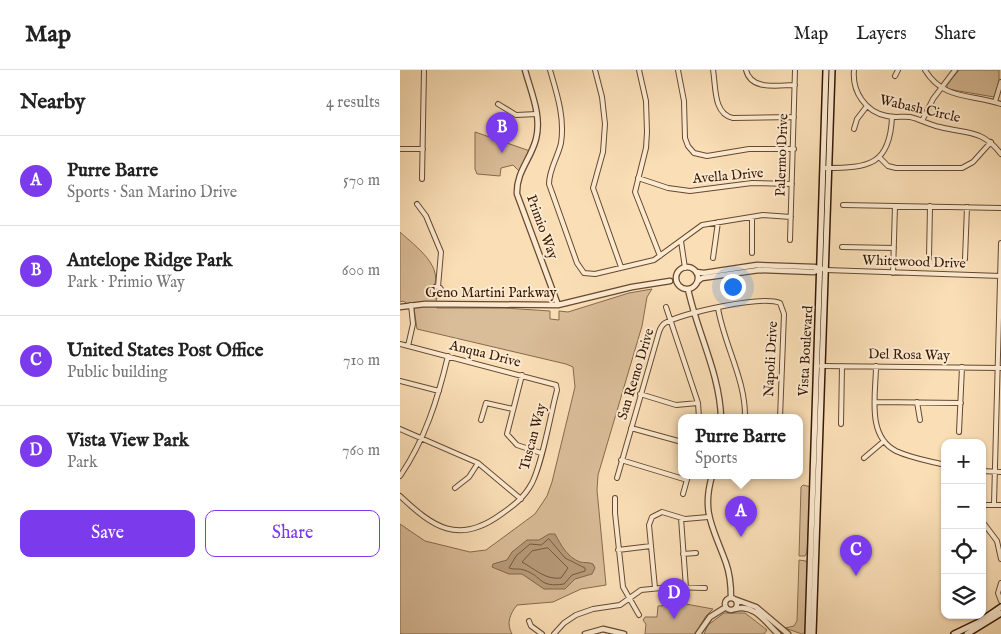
<!DOCTYPE html>
<meta charset="utf-8">
<style>
:root{--surface:#fff;--page:#f6f6f6;--text:#222;--muted:#767676;--line:#e0e0e0;--accent:#7c3aed}
body{margin:0;font-family:"IM FELL English",serif;background:var(--page);color:var(--text)}
.controls{position:absolute;right:15px;bottom:15px;display:grid;overflow:hidden;border-radius:10px;box-shadow:0 1px 4px #0004}
.controls button{width:45px;height:45px;display:grid;place-items:center;padding:0;border:0;border-bottom:1px solid var(--line);background:var(--surface);color:var(--text);font:25px sans-serif}
.you{position:absolute;left:332px;top:216px;width:18px;height:18px;margin:-12px;border:4px solid #fff;border-radius:50%;background:#1a73e8;box-shadow:0 0 0 8px #1a73e833}
.badge{display:grid;place-items:center;width:32px;height:32px;border-radius:50%;background:var(--accent);color:#fff;font-size:16px;font-weight:700}
.pin{position:absolute;translate:-50% -41px;filter:drop-shadow(0 1px 2px #0008)}
.pin::after{content:'';position:absolute;top:26px;width:18px;height:15px;background:inherit;clip-path:polygon(0 0,100% 0,50% 100%)}
.popup{position:absolute;left:278px;top:344px;width:125px;height:65px;box-sizing:border-box;display:grid;place-content:center;border-radius:10px;background:var(--surface);filter:drop-shadow(0 1px 4px #0005);font-size:16px;white-space:nowrap;color:var(--muted)}
.popup b{font-size:19px;color:var(--text)}
.popup::after{content:'';position:absolute;left:50%;top:100%;margin-left:-10px;border:10px solid transparent;border-top-color:var(--surface)}
.list{margin:0;padding:0;list-style:none}
h2{display:flex;justify-content:space-between;align-items:center;height:65px;margin:0;padding:0 20px;font-size:21px}
h2 small{font-size:16px;font-weight:400;color:var(--muted)}
.list li{display:grid;grid-template-columns:32px 1fr auto;gap:15px;align-items:center;box-sizing:border-box;height:90px;padding:0 20px;border-top:1px solid var(--line)}
.list b{display:block;font-size:19px;white-space:nowrap}
.list p{margin:0;font-size:16px;white-space:nowrap;color:var(--muted)}
.list em{font-size:16px;font-style:normal;color:var(--muted)}
.actions{display:flex;gap:10px;padding:15px 20px}
.actions a{flex:1;padding:11px 0;border:1px solid var(--accent);border-radius:10px;text-align:center;font-size:18px;color:var(--accent)}
.actions .main{background:var(--accent);color:#fff}
.icon{flex:none;width:28px;height:28px;fill:none;stroke:currentColor;stroke-width:2;stroke-linecap:round;stroke-linejoin:round}
.map{position:relative;flex:none;width:601px;height:564px;overflow:hidden}
header{display:flex;align-items:center;gap:30px;box-sizing:border-box;height:70px;padding:0 25px;background:var(--surface);border-bottom:1px solid var(--line)}
header strong{font-size:24px}
nav{display:flex;gap:28px;margin-inline-start:auto;font-size:18px}
main{display:flex}
aside{flex:1;background:var(--surface)}
.map>svg:first-child{display:block}
</style>
<header>
<strong>Map</strong>
<nav><a>Map</a><a>Layers</a><a>Share</a></nav>
</header>
<main>
<aside>
<h2>Nearby<small>4 results</small></h2>
<ul class="list">
<li><span class="badge">A</span><div><b>Purre Barre</b><p>Sports · San Marino Drive</p></div><em>570 m</em></li>
<li><span class="badge">B</span><div><b>Antelope Ridge Park</b><p>Park · Primio Way</p></div><em>600 m</em></li>
<li><span class="badge">C</span><div><b>United States Post Office</b><p>Public building</p></div><em>710 m</em></li>
<li><span class="badge">D</span><div><b>Vista View Park</b><p>Park</p></div><em>760 m</em></li>
</ul>
<div class="actions"><a class="main">Save</a><a>Share</a></div>
</aside>
<div class="map">
<svg width="601" height="564" viewBox="0 0 601 564">
<rect width="100%" height="100%" fill="#fadeb6"/>
<filter id="stains"><feTurbulence type="fractalNoise" baseFrequency=".004" numOctaves="4"/><feColorMatrix values="0 0 0 0 .2 0 0 0 0 .09 0 0 0 0 .02 0 0 0 .5 -.17"/></filter>
<radialGradient id="worn" r=".72"><stop offset=".6" stop-color="#630" stop-opacity="0"/><stop offset="1" stop-color="#630" stop-opacity=".3"/></radialGradient>
<path fill="#d9bc98" stroke="#876a4e" d="M559 0H599V13L594 27 547 19V15Z
M75 62 130 81 119 101 113 95 101 98 100 106 77 104 75 99Z
M0 162C16 177 46 197 32 221L36 226 37 238H105L150 241V249L159 250V241L168 242 229 223 252 219 247 227 242 256 198 405 197 420 206 515 181 519 153 532 117 535C110 544 106 553 112 564H0V454L25 471 70 482 86 480 135 444 147 426 152 412 175 317 173 297 166 294 17 259 14 238 3 231 0 232Z
M403 415 411 417 407 482 405 486H399L401 417Z
M399 490 406 491 408 494 405 562 402 564 385 558 394 556 397 551Z
M286 534 313 539 306 546 295 564H245L246 554 243 550 245 547H257L258 536Z
M324 543H345L367 560 364 564H304L308 555Z"/>
<path fill="#b79a79" stroke="#83664a" d="M149 464H155C161 475 167 487 180 492 185 493 189 492 193 494L195 498 192 504 175 509 165 519H144L122 504H109L92 497 93 494 107 490 112 482 127 470H139Z"/>
<g fill="none" stroke-linecap="round" stroke-linejoin="round">
<path stroke="#76583e" stroke-width="1" d="M149 469 165 488 185 498V501L172 505 164 514C138 518 143 506 124 500 119 498 114 500 109 498L116 486 130 474 141 475Z
M148 478 168 498 161 508C145 510 135 499 122 492L132 481Z"/>
<defs>
<path id="minor" d="M150 0C157 24 165 48 161 73 158 87 149 99 149 114L177 193 184 203 195 204 254 190 302 155 363 145 391 147
M195 0 202 27 205 54 203 82 193 118 221 197
M239 0 246 31 247 62 246 78 235 122 260 186
M278 0 284 31 285 68 288 76 294 83 307 86 349 79H394
M313 0C316 16 313 44 333 48L394 47
M346 0C351 21 378 15 395 15
M454 0C452 21 465 42 487 46 495 48 502 46 510 47 520 49 529 55 540 57 567 64 582 59 601 84
M525 0C543 30 571 24 601 34
M495 6 498 0
M595 32 601 12
M98 34 116 45 137 44
M522 51 533 29 555 0
M454 59 457 49 467 36
M0 79H23
M480 88 488 96 496 98H562L573 92 591 72
M426 98C469 98 490 95 492 47
M238 108 268 118 290 121 352 113 392 114
M22 109 24 0
M17 134 26 146 41 182 38 217
M443 135 601 138
M390 170 395 0
M281 171 285 198
M442 177 494 178
M352 183V147
M313 188 318 152
M529 188 530 136
M565 189 567 137
M426 200 601 206
M493 203 495 136
M32.5 221a4.5 4.5 0 1 1 9 0a4.5 4.5 0 1 1-9 0Z
M266 237 298 333 299 348
M318 238C324 275 346 310 345 348
M0 274 156 315
M8 276 13 254 11 235
M421 296 601 298
M476 296C476 323 466 366 496 381 511 388 529 391 545 395
M122 305 107 364 117 375 141 383
M0 311 39 321
M240 324 276 335 298 333
M476 332 561 333
M517 332 520 350
M81 350 86 333 113 339
M441 354 442 296
M231 358 282 372
M0 359 78 393 121 429
M559 362 562 297
M464 388 484 371
M221 390 287 410
M582 401 601 402
M0 406C25 370 38 328 48 286
M217 408 259 262C260 259 262 255 265 253 283 243 362 225 380 233L384 244 380 348
M55 418 69 407 78 393
M283 424 288 406
M0 426C33 457 58 475 100 445 113 436 124 428 132 413 143 391 150 346 157 320L156 315
M215 428V443L223 517 239 545
M594 434 601 173
M582 435H601
M281 448 286 518
M582 451 597 471 601 489
M218 480 251 476
M283 484 296 483
M601 513 598 523 601 531
M255 518 249 455 252 447 262 442 285 449 308 447
M129 551 131 556 142 564
M154 564 164 553 176 545 193 539 220 535 241 520 271 517 305 518"/>
<path id="tertiary" d="M125 0C131 22 142 46 136 69 131 89 116 102 117 124L158 235
M276 208a11 11 0 1 1 22 0a11 11 0 1 1-22 0Z
M296 202 304 203 357 195 414 197 422 199
M298 211 302 208 359 200 414 202 421 199
M288 219C297 262 320 304 321 348
M0 237 25 234 158 235 232 217 270 211
M312 406C301 443 314 459 326 493 330 504 331 516 331 528
M325 534a6 6 0 1 1 12 0a6 6 0 1 1-12 0Z
M334 529 356 537 388 564
M335 539C354 533 366 553 378 564
M185 564 203 559 224 564
M298 564 310 547 326 537"/>
<path id="secondary" d="M408 564 426 0
M413 564 432 0
M554 564 579 552 601 537
M567 564 601 543"/>
</defs>
<use href="#minor" stroke="#664930" stroke-width="6"/>
<use href="#tertiary" stroke="#664930" stroke-width="7"/>
<use href="#secondary" stroke="#351704" stroke-width="8"/>
<use href="#minor" stroke="#fcead0" stroke-width="4"/>
<use href="#tertiary" stroke="#fcead0" stroke-width="4.5"/>
<use href="#secondary" stroke="#fcead0" stroke-width="5"/>
</g>
<g text-anchor="middle" dominant-baseline="central" stroke-width="4" stroke-linejoin="round" paint-order="stroke">
<g font-size="14" fill="#351704" stroke="#fcead0">
<text transform="translate(520 39) rotate(13)">Wabash Circle</text>
<text transform="translate(382 85) rotate(-88)">Palermo Drive</text>
<text transform="translate(328 106) rotate(-5)">Avella Drive</text>
<text transform="translate(142 157) rotate(70)">Primio Way</text>
<text transform="translate(514 192) rotate(2)">Whitewood Drive</text>
<text x="91" y="223">Geno Martini Parkway</text>
<text transform="translate(406 281) rotate(-87)">Vista Boulevard</text>
<text transform="translate(85 284) rotate(14)">Anqua Drive</text>
<text transform="translate(509 285) rotate(1)">Del Rosa Way</text>
<text transform="translate(371 289) rotate(-87)">Napoli Drive</text>
<text transform="translate(236 304) rotate(-73)">San Remo Drive</text>
<text transform="translate(133 367) rotate(-75)">Tuscan Way</text>
</g>
</g>
<rect width="100%" height="100%" filter="url(#stains)"/>
<rect width="100%" height="100%" fill="url(#worn)"/>
</svg>
<div class="controls">
<button>+</button>
<button>−</button>
<button><svg class="icon" aria-label="locate" viewBox="0 0 24 24"><circle cx="12" cy="12" r="6"/><path d="M12 2v4M12 18v4M2 12h4M18 12h4"/></svg></button>
<button><svg class="icon" aria-label="layers" viewBox="0 0 24 24"><path d="M12 4l9 5-9 5-9-5zM3 14l9 5 9-5"/></svg></button>
</div>
<div class="you"></div>
<div class="pin badge" style="left:341px;top:467px">A</div>
<div class="popup"><b>Purre Barre</b>Sports</div>
<div class="pin badge" style="left:102px;top:83px">B</div>
<div class="pin badge" style="left:456px;top:506px">C</div>
<div class="pin badge" style="left:274px;top:549px">D</div>
</div>
</main>
